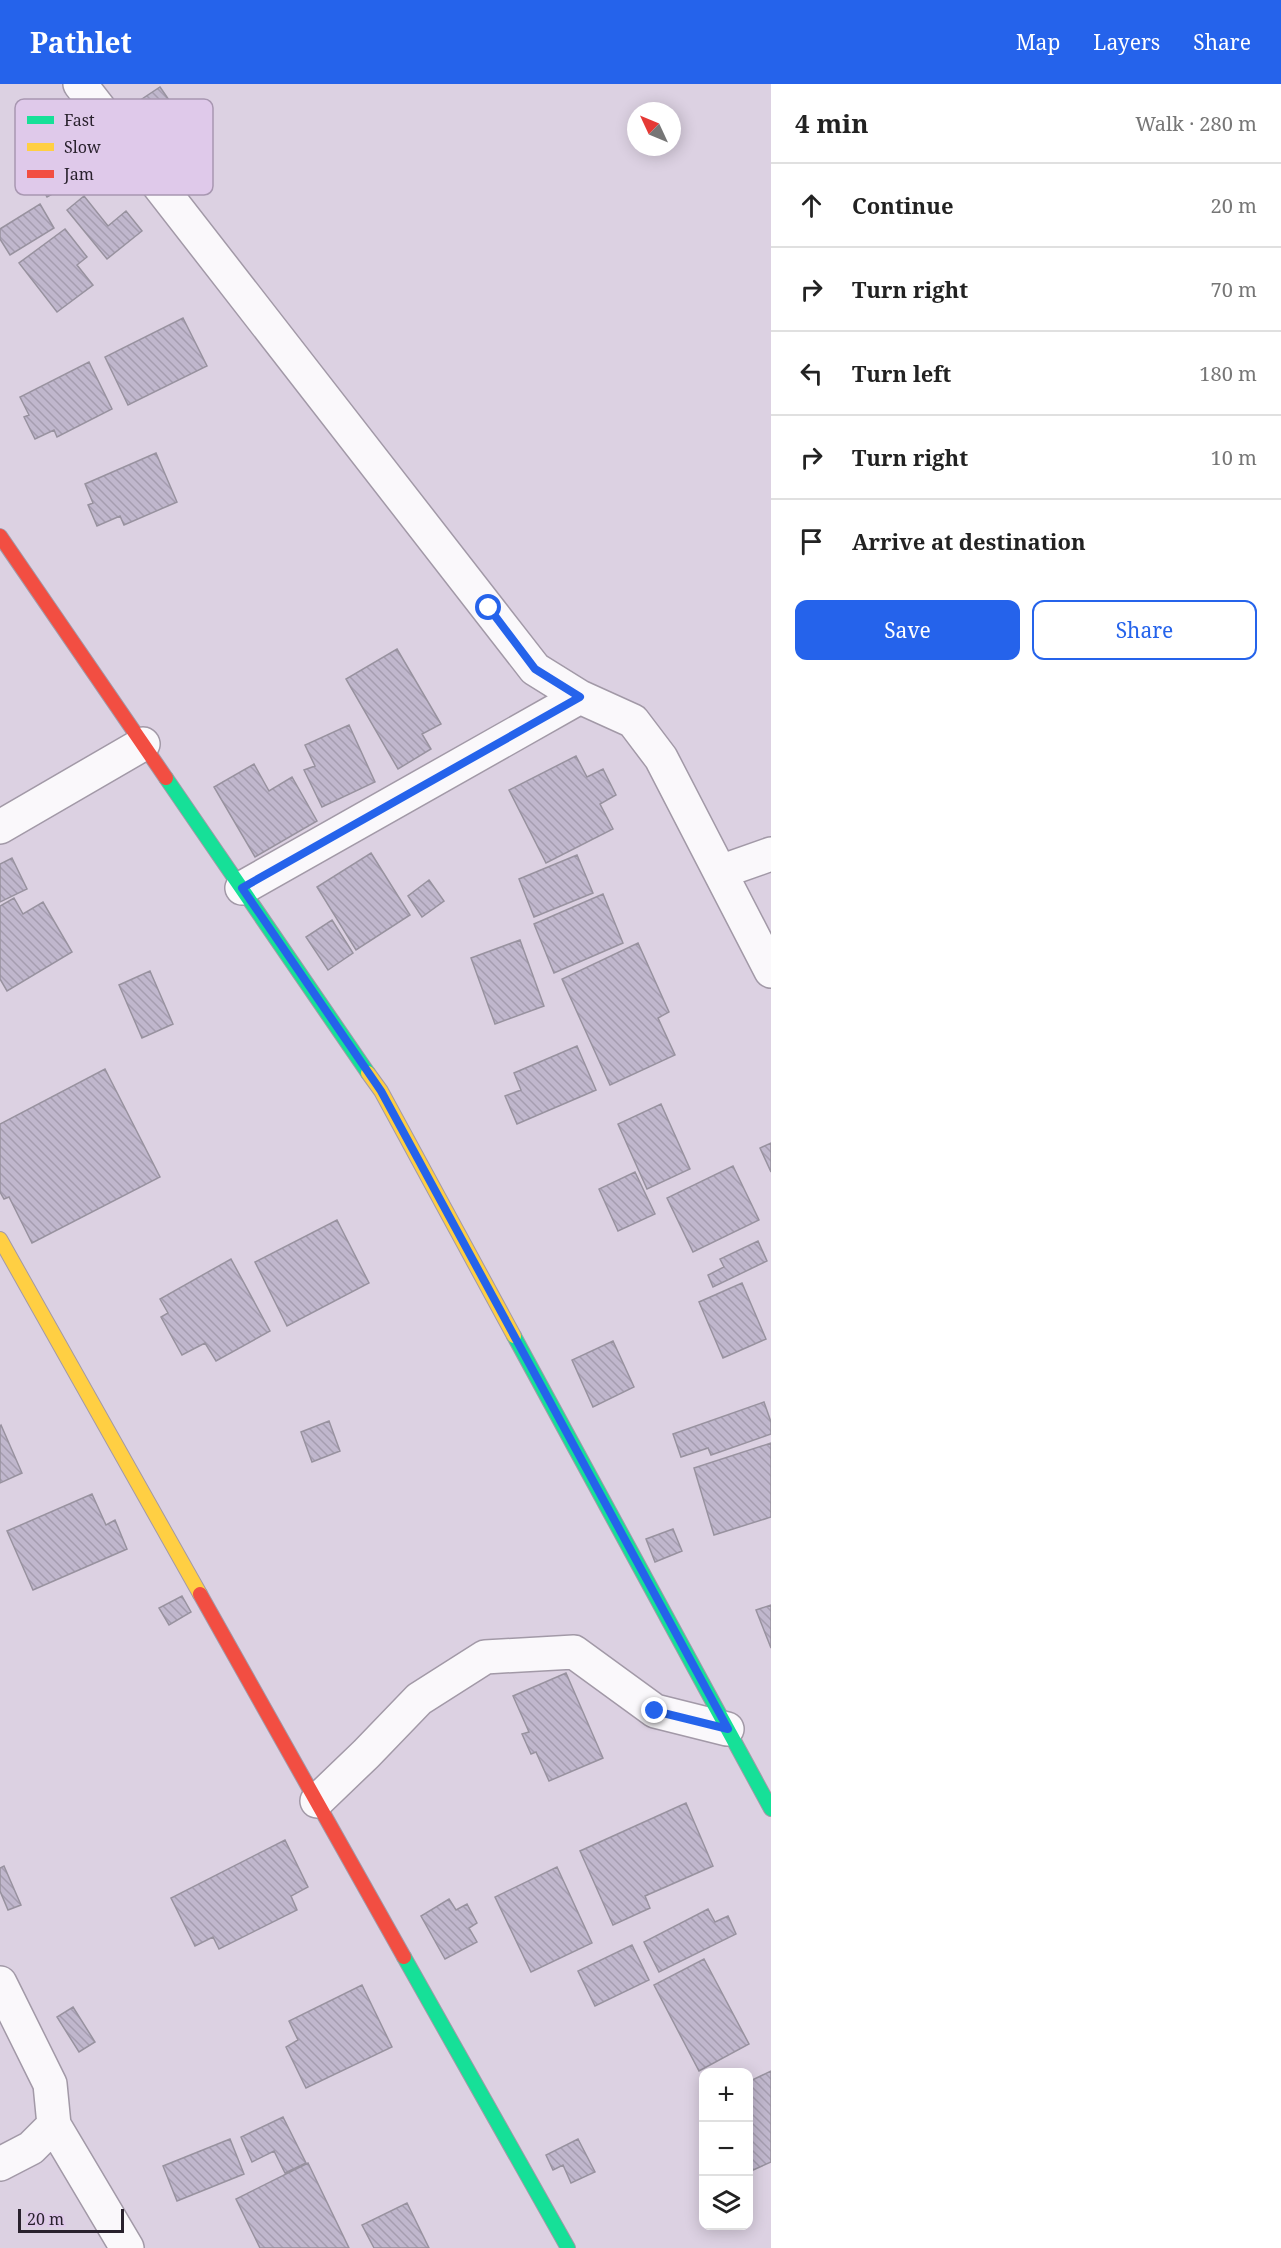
<!DOCTYPE html>
<meta charset="utf-8">
<style>
:root{--surface:#fff;--page:#f2f2f2;--text:#222;--muted:#767676;--line:#e0e0e0;--accent:#2563eb}
body{margin:0;font-family:"Noto Serif",serif;background:var(--page);color:var(--text)}
.controls{position:absolute;right:18px;bottom:18px;display:grid;overflow:hidden;border-radius:12px;box-shadow:0 3px 15px #0003}
.controls button{width:54px;height:54px;display:grid;place-items:center;padding:0;border:0;border-bottom:2px solid var(--line);background:var(--surface);color:var(--text);font:30px sans-serif}
.compass{position:absolute;left:627px;top:18px;width:54px;height:54px;border-radius:50%;background:var(--surface);box-shadow:0 3px 15px #0003;rotate:314deg}
.scale{position:absolute;left:18px;bottom:15px;width:106px;box-sizing:border-box;padding-left:6px;border:3px solid #29212d;border-top:0;font-size:16px;line-height:21px;white-space:nowrap;color:#29212d;-webkit-text-stroke:4px #dfc9ea;paint-order:stroke}
.stop{position:absolute;width:18px;height:18px;margin:-14px;border:4px solid #2563eb;border-radius:50%;background:#fff}
.stop.end{background:#2563eb;border-color:#fff;box-shadow:0 2px 6px #0008}
.list{margin:0;padding:0;list-style:none}
h2{display:flex;justify-content:space-between;align-items:center;height:78px;margin:0;padding:0 24px;font-size:26px}
h2 small{font-size:20px;font-weight:400;color:var(--muted)}
.list li{display:grid;grid-template-columns:39px 1fr auto;gap:18px;align-items:center;box-sizing:border-box;height:84px;padding:0 24px;border-top:2px solid var(--line)}
.list b{display:block;font-size:22px;white-space:nowrap}
.list em{font-size:20px;font-style:normal;color:var(--muted)}
.actions{display:flex;gap:12px;padding:18px 24px}
.actions a{flex:1;padding:14px 0;border:2px solid var(--accent);border-radius:12px;text-align:center;font-size:21px;color:var(--accent)}
.actions .main{background:var(--accent);color:#fff}
.icon{flex:none;width:33px;height:33px;fill:none;stroke:currentColor;stroke-width:2;stroke-linecap:round;stroke-linejoin:round}
.map{position:relative;flex:none;width:771px;height:2164px;overflow:hidden}
header{display:flex;align-items:center;gap:36px;box-sizing:border-box;height:84px;padding:0 30px;background:var(--accent);color:#fff}
header strong{font-size:28px}
nav{display:flex;gap:33px;margin-inline-start:auto;font-size:21px}
main{display:flex}
aside{flex:1;background:var(--surface)}
.map>svg:first-child{display:block}
</style>
<header>
<strong>Pathlet</strong>
<nav><a>Map</a><a>Layers</a><a>Share</a></nav>
</header>
<main>
<div class="map">
<svg width="771" height="2164" viewBox="0 0 771 2164">
<defs>
<pattern id="building-back-hatch" width="6" height="6" patternUnits="userSpaceOnUse" patternTransform="scale(1.5)"><rect width="6" height="6" fill="#c0b7cd"/><path d="M-1 5l2 2M0 0l6 6M5-1l2 2" fill="none" stroke="#a59db0"/></pattern>
</defs>
<rect width="100%" height="100%" fill="#dcd1e2"/>
<path fill="url(#building-back-hatch)" stroke="#98929f" stroke-width="1.5" d="M160 3 191 48 159 71 127 25Z
M74 26 104 81 47 113 16 57Z
M84 112 108 142 126 127 142 147 107 175 67 126Z
M40 120 54 144 10 171 0 155V145Z
M65 145 87 173 77 181 93 201 57 228 19 179Z
M183 234 207 282 128 321 105 273Z
M89 278 112 325 57 353 54 346 35 355 24 333 29 331 20 313Z
M156 369 177 418 124 441 120 432 97 442 88 421 93 419 85 400Z
M397 565 441 640 422 650 431 665 398 685 346 595Z
M349 641 375 698 322 723 304 686 315 682 305 661Z
M576 672 587 693 603 685 616 711 600 720 613 745 546 779 509 706Z
M254 680 269 707 292 693 317 737 255 773 214 703Z
M371 769 410 831 356 866 317 803Z
M577 771 593 809 534 833 519 795Z
M12 774 27 805 0 818V780Z
M429 796 444 817 422 833 408 812Z
M603 810 623 859 554 889 534 840Z
M14 814 23 830 43 818 72 868 7 907 0 895V822Z
M332 836 353 869 328 886 306 853Z
M520 856 544 922 495 940 471 874Z
M638 859 669 928 658 934 675 971 610 1001 562 895Z
M150 887 173 940 142 954 119 901Z
M577 962 596 1006 517 1040 505 1012 521 1006 514 989Z
M105 985 160 1093 32 1159 9 1113 4 1115 0 1108V1040Z
M661 1020 690 1085 647 1105 618 1040Z
M771 1059V1088L760 1064Z
M733 1082 759 1136 693 1168 667 1114Z
M635 1088 655 1130 618 1147 599 1105Z
M337 1136 369 1199 287 1242 255 1178Z
M758 1157 767 1177 713 1203 708 1191 724 1183 720 1175Z
M231 1175 270 1247 216 1277 205 1259 182 1271 161 1233 168 1229 160 1215Z
M742 1199 766 1255 723 1274 699 1218Z
M613 1257 634 1303 593 1323 572 1276Z
M764 1318 771 1338V1350L711 1371 708 1364 681 1373 673 1350Z
M329 1337 340 1367 312 1378 301 1348Z
M1 1341 22 1389 0 1399V1342Z
M771 1359V1433L714 1451 694 1384Z
M92 1410 106 1441 115 1436 127 1465 33 1506 7 1447Z
M673 1445 682 1467 655 1478 646 1455Z
M182 1512 191 1528 169 1541 159 1524Z
M771 1521V1564L756 1526Z
M566 1589 603 1674 549 1697 536 1668 531 1670 522 1650 529 1648 513 1612Z
M686 1719 713 1782 645 1812 650 1824 613 1841 580 1767Z
M285 1756 308 1803 291 1812 297 1826 219 1865 213 1853 195 1862 171 1814Z
M4 1782 21 1821 8 1826 0 1807V1784Z
M557 1783 592 1859 531 1888 495 1813Z
M449 1815 456 1826 467 1820 477 1839 469 1844 477 1858 445 1875 421 1832Z
M708 1825 715 1838 728 1832 736 1850 659 1888 644 1858Z
M632 1861 649 1896 595 1922 578 1887Z
M704 1875 749 1960 699 1987 654 1901Z
M362 1901 392 1963 306 2004 286 1963 298 1956 289 1937Z
M73 1923 95 1958 79 1968 57 1933Z
M771 1987V2078L751 2087 748 2081V1998Z
M283 2033 306 2079 285 2089 274 2067 252 2078 241 2053Z
M230 2055 244 2090 177 2117 163 2082Z
M578 2055 595 2088 571 2099 563 2081 553 2086 546 2071Z
M308 2079 349 2164H260L236 2115Z
M407 2119 429 2164H374L362 2141Z"/>
<g fill="none" stroke-linecap="round" stroke-linejoin="round">
<defs>
<path id="street" d="M80 0 535 585 580 613 633 637 661 674 771 887
M0 743 143 660
M720 788 771 770
M242 804 580 613
M317 1717 366 1670 419 1615 485 1573 574 1568 655 1627 727 1645
M0 1899 50 2000 54 2041 31 2064 0 2080
M54 2041 127 2164"/>
<path id="fast" d="M166 694 368 989
M514 1252 771 1725
M404 1873 568 2164"/>
<path id="slow" d="M368 989 381 1007 514 1252
M0 1155 200 1510"/>
<path id="jam" d="M0 452 166 694
M200 1510 404 1873"/>
</defs>
<use href="#street" stroke="#a299a7" stroke-width="36"/>
<use href="#fast" stroke="#a299a7" stroke-width="16"/>
<use href="#slow" stroke="#a299a7" stroke-width="16"/>
<use href="#jam" stroke="#a299a7" stroke-width="16"/>
<use href="#street" stroke="#faf8fb" stroke-width="33"/>
<use href="#fast" stroke="#16e098" stroke-width="14"/>
<use href="#slow" stroke="#ffcf43" stroke-width="14"/>
<use href="#jam" stroke="#f24e42" stroke-width="14"/>
</g>
<g fill="none" stroke-linecap="round" stroke-linejoin="round">
<path stroke="#2563eb" stroke-width="8" d="M489 524 535 585 580 613 242 804 381 1007 728 1645 655 1627"/>
</g>
<rect x="15" y="15" width="198" height="96" rx="9" fill="#dfc9ea" stroke="#a897b1" stroke-width="1.5"/>
<rect x="27" y="32" width="27" height="8" fill="#16e098"/>
<rect x="27" y="59" width="27" height="8" fill="#ffcf43"/>
<rect x="27" y="86" width="27" height="8" fill="#f24e42"/>
<g font-size="16" fill="#29212d">
<text x="64" y="42">Fast</text>
<text x="64" y="69">Slow</text>
<text x="64" y="96">Jam</text>
</g>
</svg>
<div class="controls">
<button>+</button>
<button>−</button>
<button><svg class="icon" aria-label="layers" viewBox="0 0 24 24"><path d="M12 4l9 5-9 5-9-5zM3 14l9 5 9-5"/></svg></button>
</div>
<svg class="compass" viewBox="-18 -18 36 36"><path d="M0-13l5 13h-10z" fill="#e53935"/><path d="M0 13l5-13h-10z" fill="#767676"/></svg>
<div class="scale">20 m</div>
<div class="stop" style="left:489px;top:524px"></div>
<div class="stop end" style="left:655px;top:1627px"></div>
</div>
<aside>
<h2>4 min<small>Walk · 280 m</small></h2>
<ul class="list">
<li><svg class="icon" aria-label="ahead" viewBox="0 0 24 24"><path d="M12 20V5M6 11l6-6 6 6"/></svg><div><b>Continue</b></div><em>20 m</em></li>
<li><svg class="icon" aria-label="right" viewBox="0 0 24 24"><path d="M7 20v-9h11M14 6l5 5-5 5"/></svg><div><b>Turn right</b></div><em>70 m</em></li>
<li><svg class="icon" aria-label="left" viewBox="0 0 24 24"><path d="M17 20v-9H6M10 6l-5 5 5 5"/></svg><div><b>Turn left</b></div><em>180 m</em></li>
<li><svg class="icon" aria-label="right" viewBox="0 0 24 24"><path d="M7 20v-9h11M14 6l5 5-5 5"/></svg><div><b>Turn right</b></div><em>10 m</em></li>
<li><svg class="icon" aria-label="arrive" viewBox="0 0 24 24"><path d="M6 21V4h12l-3 4 3 4H6"/></svg><div><b>Arrive at destination</b></div></li>
</ul>
<div class="actions"><a class="main">Save</a><a>Share</a></div>
</aside>
</main>
